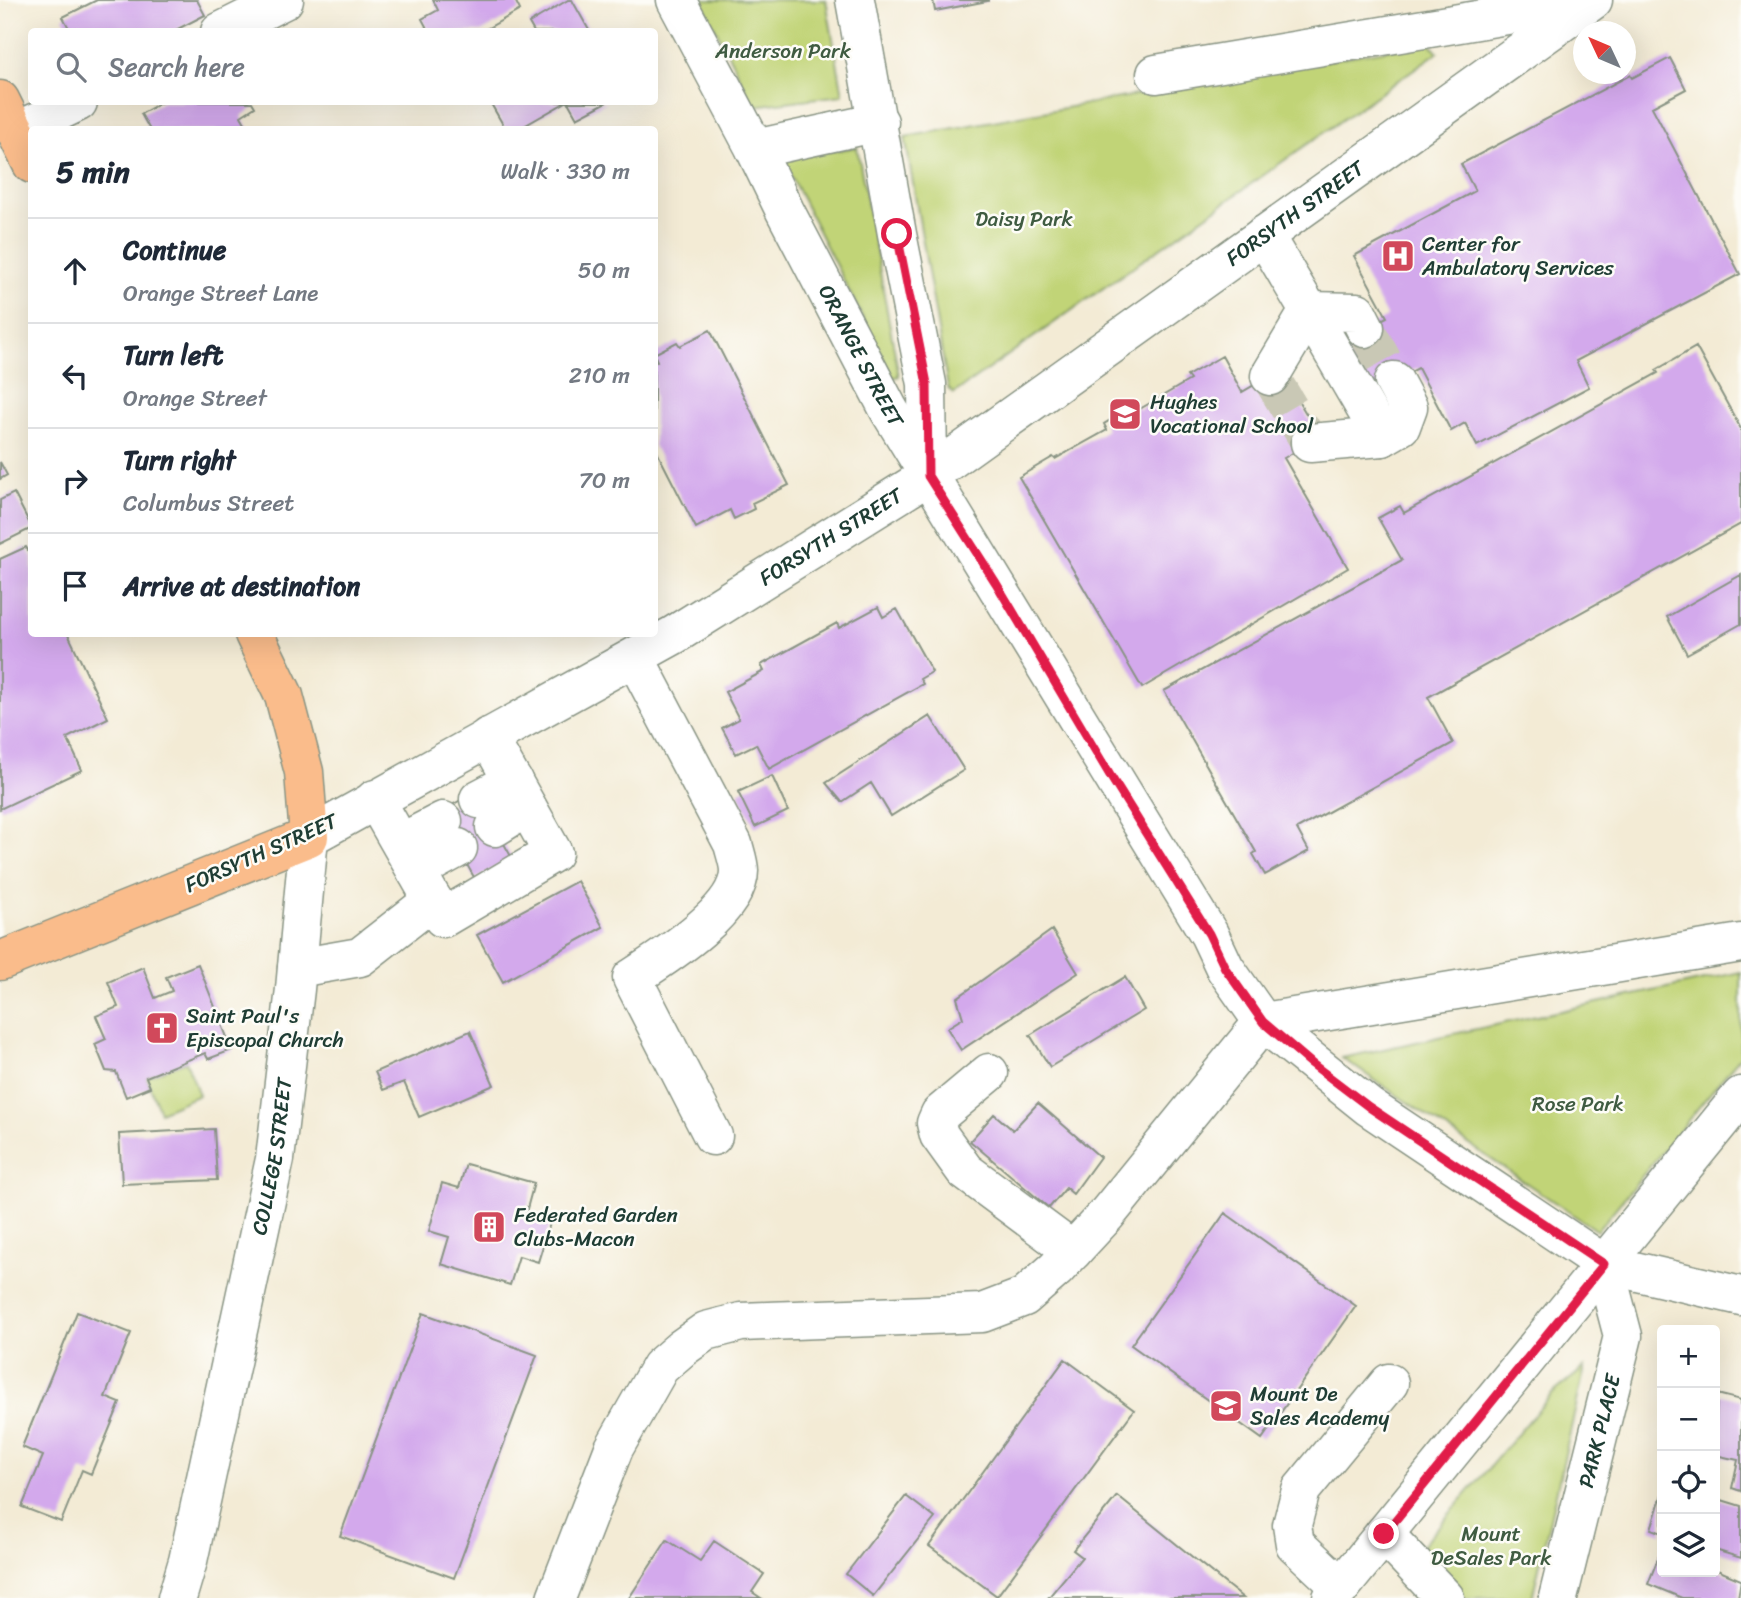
<!DOCTYPE html>
<meta charset="utf-8">
<style>
:root{--surface:#fff;--page:#f6f6f7;--text:#1f2937;--muted:#747a83;--line:#e0e1e3}
body{margin:0;font-family:Sriracha,sans-serif;background:var(--page);color:var(--text)}
.controls{position:absolute;right:21px;bottom:21px;display:grid;overflow:hidden;border-radius:7px;box-shadow:0 7px 28px #0002}
.controls button{width:63px;height:63px;display:grid;place-items:center;padding:0;border:0;border-bottom:2px solid var(--line);background:var(--surface);color:var(--text);font:35px sans-serif}
.compass{position:absolute;left:1573px;top:21px;width:63px;height:63px;border-radius:50%;background:var(--surface);box-shadow:0 7px 28px #0002;rotate:314deg}
.stop{position:absolute;width:21px;height:21px;margin:-16px;border:5px solid #e11d48;border-radius:50%;background:#fff}
.stop.end{background:#e11d48;border-color:#fff;box-shadow:0 2px 7px #0008}
.list{margin:0;padding:0;list-style:none}
h2{display:flex;justify-content:space-between;align-items:center;height:91px;margin:0;padding:0 28px;font-size:30px}
h2 small{font-size:23px;font-weight:400;color:var(--muted)}
.list li{display:grid;grid-template-columns:46px 1fr auto;gap:21px;align-items:center;box-sizing:border-box;height:105px;padding:0 28px;border-top:2px solid var(--line)}
.list b{display:block;font-size:26px;white-space:nowrap}
.list p{margin:0;font-size:23px;white-space:nowrap;color:var(--muted)}
.list em{font-size:23px;font-style:normal;color:var(--muted)}
.icon{flex:none;width:38px;height:38px;fill:none;stroke:currentColor;stroke-width:2;stroke-linecap:round;stroke-linejoin:round}
.map{position:relative;flex:none;width:1741px;height:1598px;overflow:hidden}
.search{position:absolute;background:var(--surface);box-shadow:0 7px 28px #0002;left:28px;top:28px;width:630px;height:77px;display:flex;align-items:center;gap:18px;box-sizing:border-box;padding:0 24px;border-radius:7px;color:var(--muted);font-size:26px}
.panel{position:absolute;background:var(--surface);box-shadow:0 7px 28px #0002;left:28px;top:126px;width:630px;height:511px;border-radius:7px}
.map>svg:first-child{display:block}
</style>
<div class="map">
<svg width="1741" height="1598" viewBox="0 0 1741 1598">
<rect width="100%" height="100%" fill="#fdfcf7"/>
<filter id="ink" filterUnits="userSpaceOnUse"><feTurbulence type="fractalNoise" baseFrequency=".0143" numOctaves="2"/><feDisplacementMap in="SourceGraphic" scale="14" xChannelSelector="R" yChannelSelector="G"/><feConvolveMatrix kernelMatrix="1 2 1 2 8 2 1 2 1" color-interpolation-filters="sRGB"/></filter>
<filter id="wash" filterUnits="userSpaceOnUse"><feTurbulence type="fractalNoise" baseFrequency=".00686" numOctaves="4" result="noise"/><feDisplacementMap in="SourceGraphic" scale="28" xChannelSelector="R" yChannelSelector="G"/><feGaussianBlur stdDeviation="1.57" result="paint"/><feColorMatrix in="noise" values="0 0 0 0 0 0 0 0 0 0 0 0 0 0 0 0 0 1.4 0 .05"/><feComposite in="paint" operator="in"/></filter>
<g filter="url(#wash)">
<rect width="100%" height="100%" fill="#f3ebd5"/>
<path fill="#c1d477" stroke="#708856" stroke-width="2" d="M701 0H826L843 95 754 106Z
M1429 42 1438 52 953 394 948 388 905 137Z
M857 147 899 376 893 378 782 159Z
M1741 972V1056L1597 1231 1342 1058Z
M186 1061 199 1095 160 1112 146 1077Z
M1585 1367 1532 1598H1461L1416 1553 1551 1395Z"/>
<g id="blocks">
<path fill="#d3a9ec" d="M97 0H197L205 15 172 32H71L63 17Z
M433 0H515L520 10 481 32H429L422 19 438 10Z
M568 0H572L590 32H534L529 23Z
M933 0H988V1L935 11Z
M1670 58 1686 89 1652 107 1740 274 1576 361 1589 387 1477 446 1465 423 1451 431 1418 368 1368 395 1339 341 1387 317 1354 256 1475 191 1461 164 1630 75 1632 78Z
M162 102H252L255 107 241 116 249 130H150L141 114Z
M490 102H566L517 130H506Z
M568 102H607L577 118Z
M710 330 789 485 752 503 754 509 734 519 730 510 696 528 654 446V362L657 361 654 354 677 342 680 346Z
M1696 347 1741 429V524L1428 697 1453 743 1297 829 1309 851 1265 875 1253 854 1256 852 1164 691 1402 560 1378 518 1400 506 1404 513 1658 373 1656 370Z
M1222 356 1242 392 1280 370 1320 437 1284 458 1348 568 1142 688 1019 477 1053 457 1055 459 1107 430 1104 424 1137 404 1138 410 1190 380 1187 376Z
M0 462 7 475 0 479Z
M14 493 32 528 0 544V500Z
M26 547 32 557V634H68L108 718 67 738 82 770 0 809V559Z
M1741 575V624L1687 654 1667 617Z
M878 607 883 617 897 609 932 672 920 679 923 684 769 769 756 744 736 754 722 728 739 719 725 692 764 671 761 665 837 623 839 628Z
M930 716 964 770 891 816 871 783 842 802 826 783Z
M772 776 788 811 755 827 738 792Z
M475 792 512 858 475 879 438 813Z
M577 881 603 927 503 982 477 935Z
M1052 930 1078 973 961 1050 947 1028 963 1018 957 998Z
M198 964 232 1050 208 1059 205 1053 146 1077 150 1087 126 1097 116 1072 106 1071 95 1044 106 1039 96 1016 118 1007 108 982 143 967 155 998 172 991 166 977Z
M1125 977 1144 1010 1050 1067 1030 1035Z
M470 1031 494 1085 419 1117 404 1082 383 1090 375 1072Z
M1038 1103 1100 1157 1073 1194 1066 1188 1049 1208 970 1141 994 1114 1013 1130Z
M214 1129 217 1180 122 1184 119 1134Z
M466 1164 534 1183 525 1216 550 1223 538 1262 519 1256 510 1285 441 1264 449 1237 429 1231 442 1183 459 1188Z
M1225 1213 1356 1306 1262 1439 1131 1345Z
M77 1312 131 1333 105 1397 120 1403 91 1474 82 1470 61 1522 22 1507 43 1456 22 1447Z
M423 1313 537 1355 454 1578 340 1536Z
M1065 1359 1134 1410 997 1596 929 1546Z
M1717 1394 1741 1400V1491L1732 1488 1738 1460 1715 1455Z
M1662 1494V1533L1651 1529Z
M906 1496 935 1518 873 1596 846 1574Z
M1117 1496 1243 1598H1048L1082 1557 1073 1550Z
M1715 1498 1741 1506V1558L1715 1550Z
M667 1540 700 1561 714 1541 764 1574 752 1592 761 1598H629Z
M1662 1548V1572H1715V1569L1741 1580 1738 1598H1682L1648 1584Z"/>
</g>
</g>
<g filter="url(#ink)">
<use href="#blocks" fill-opacity="0" stroke="#899484" stroke-width="2"/>
<g fill="none" stroke-linecap="round" stroke-linejoin="round">
<path stroke="#c9c8b5" stroke-width="38" stroke-dasharray="38 19" stroke-linecap="butt" d="M1365 328 1394 381
M1270 376 1310 443"/>
<defs>
<g id="minor">
<path id="s1" d="M676 0 755 149 785 211 889 410 1209 934 1225 968 1263 1022 1369 1107 1604 1264 1741 1296"/>
<path d="M855 0 897 234 927 384 928 474"/>
<path d="M220 32 284 0"/>
<path d="M1156 74 1584 2"/>
<path d="M16 132 78 102"/>
<path d="M755 149 879 122"/>
<path d="M1264 235 1309 311 1270 376"/>
<path d="M1309 311 1382 437"/>
<path d="M1309 311 1357 312 1365 328"/>
<path d="M1310 443 1382 437 1401 426 1408 407 1394 381"/>
<path d="M635 658 733 844C735 852 739 863 739 871 739 911 663 958 632 978L713 1136"/>
<path d="M375 799 443 918 553 853 488 737"/>
<path d="M479 799 513 781"/>
<path d="M495 827 527 807"/>
<path d="M401 843 443 821"/>
<path d="M416 871 458 848"/>
<path d="M297 968 360 957 433 900"/>
<path d="M989 1073 940 1114 936 1123 939 1135 965 1171 1073 1251"/>
<path d="M1384 1534 1445 1598"/>
<path d="M1341 1587 1295 1544 1292 1525 1301 1490 1389 1383"/>
<path id="s2" d="M177 1598 188 1561 275 1159 295 989 309 837 674 635 928 476 1593 0"/>
<path d="M556 1598 614 1448 660 1367 682 1348 706 1331 741 1322 982 1313 1024 1297 1056 1269 1107 1214 1263 1022 1741 943"/>
<path d="M1332 1598 1741 1096"/>
<path id="s3" d="M1558 1598 1623 1336 1604 1264"/>
</g>
<path id="major" d="M0 100 32 164
M0 961 309 837 304 772 284 696 254 634"/>
</defs>
<use href="#minor" stroke="#899484" stroke-width="41"/>
<use href="#major" stroke="#899484" stroke-width="41"/>
<use href="#minor" stroke="#fff" stroke-width="38"/>
<use href="#major" stroke="#fabc8b" stroke-width="38"/>
</g>
</g>
<g fill="none" stroke-linecap="round" stroke-linejoin="round" filter="url(#ink)">
<path stroke="#e11d48" stroke-width="9" d="M897 234 927 384 928 476 996 583 1111 777 1209 934 1225 968 1263 1022 1311 1063 1369 1107 1604 1264 1384 1534"/>
</g>
<defs>
<symbol id="hospital-square" viewBox="-11 -11 22 22"><rect x="-9" y="-9" width="18" height="18" rx="4" fill="#d1495b" stroke="#fdfcf7"/><path d="M-5-5h3v3.5h4V-5h3V5h-3V1.5h-4V5h-3Z" fill="#fff"/></symbol>
<symbol id="school-square" viewBox="-11 -11 22 22"><rect x="-9" y="-9" width="18" height="18" rx="4" fill="#d1495b" stroke="#fdfcf7"/><path d="M0-5L7-2L0 1L-7-2ZM-4 1L0 2.5L4 1V4Q0 6-4 4Z" fill="#fff"/></symbol>
<symbol id="church-square" viewBox="-11 -11 22 22"><rect x="-9" y="-9" width="18" height="18" rx="4" fill="#d1495b" stroke="#fdfcf7"/><path d="M-1.2-6h2.4v3.5h3.3v2.4h-3.3V6h-2.4V-.1h-3.3v-2.4h3.3Z" fill="#fff"/></symbol>
<symbol id="building-square" viewBox="-11 -11 22 22"><rect x="-9" y="-9" width="18" height="18" rx="4" fill="#d1495b" stroke="#fdfcf7"/><path d="M-4-6H4V6H1V3H-1V6H-4ZM-2.5-4.3h1.7v1.8h-1.7ZM.8-4.3h1.7v1.8H.8ZM-2.5-1h1.7V.8h-1.7ZM.8-1h1.7V.8H.8Z" fill="#fff"/></symbol>
</defs>
<g fill-rule="evenodd">
<use href="#hospital-square" x="1379" y="237" width="38" height="38"/>
<use href="#school-square" x="1106" y="395" width="38" height="38"/>
<use href="#church-square" x="143" y="1009" width="38" height="38"/>
<use href="#building-square" x="470" y="1208" width="38" height="38"/>
<use href="#school-square" x="1207" y="1387" width="38" height="38"/>
</g>
<g text-anchor="middle" dominant-baseline="central" stroke-width="5" stroke-linejoin="round" paint-order="stroke">
<g font-size="21" fill="#3f5b41" stroke="#fdfcf7">
<text x="783" y="51">Anderson Park</text>
<text x="1024" y="219">Daisy Park</text>
<text x="1578" y="1104">Rose Park</text>
<text x="1491" y="1534">Mount<tspan x="1491" dy="24">DeSales Park</tspan></text>
</g>
<g font-size="21" fill="#1f3d34" stroke="#fdfcf7">
<text stroke="none"><textPath href="#s2" startOffset="1942">FORSYTH STREET</textPath></text>
<text stroke="none"><textPath href="#s1" startOffset="401">ORANGE STREET</textPath></text>
<text stroke="none"><textPath href="#s2" startOffset="1376">FORSYTH STREET</textPath></text>
<text transform="translate(261 853) rotate(-24)">FORSYTH STREET</text>
<text stroke="none"><textPath href="#s2" startOffset="452">COLLEGE STREET</textPath></text>
<text stroke="none"><textPath href="#s3" startOffset="172">PARK PLACE</textPath></text>
</g>
<g font-size="21" fill="#1f3d34" stroke="#fdfcf7" text-anchor="start">
<text x="1422" y="244">Center for<tspan x="1422" dy="24">Ambulatory Services</tspan></text>
<text x="1150" y="402">Hughes<tspan x="1150" dy="24">Vocational School</tspan></text>
<text x="186" y="1016">Saint Paul's<tspan x="186" dy="24">Episcopal Church</tspan></text>
<text x="514" y="1215">Federated Garden<tspan x="514" dy="24">Clubs-Macon</tspan></text>
<text x="1250" y="1394">Mount De<tspan x="1250" dy="24">Sales Academy</tspan></text>
</g>
</g>
</svg>
<div class="controls">
<button>+</button>
<button>−</button>
<button><svg class="icon" aria-label="locate" viewBox="0 0 24 24"><circle cx="12" cy="12" r="6"/><path d="M12 2v4M12 18v4M2 12h4M18 12h4"/></svg></button>
<button><svg class="icon" aria-label="layers" viewBox="0 0 24 24"><path d="M12 4l9 5-9 5-9-5zM3 14l9 5 9-5"/></svg></button>
</div>
<svg class="compass" viewBox="-18 -18 36 36"><path d="M0-13l5 13h-10z" fill="#e53935"/><path d="M0 13l5-13h-10z" fill="#747a83"/></svg>
<div class="stop" style="left:897px;top:234px"></div>
<div class="stop end" style="left:1384px;top:1534px"></div>
<div class="search"><svg class="icon" aria-label="search" viewBox="0 0 24 24"><circle cx="10" cy="10" r="6"/><path d="M15 15l6 6"/></svg>Search here</div>
<section class="panel">
<h2>5 min<small>Walk · 330 m</small></h2>
<ul class="list">
<li><svg class="icon" aria-label="ahead" viewBox="0 0 24 24"><path d="M12 20V5M6 11l6-6 6 6"/></svg><div><b>Continue</b><p>Orange Street Lane</p></div><em>50 m</em></li>
<li><svg class="icon" aria-label="left" viewBox="0 0 24 24"><path d="M17 20v-9H6M10 6l-5 5 5 5"/></svg><div><b>Turn left</b><p>Orange Street</p></div><em>210 m</em></li>
<li><svg class="icon" aria-label="right" viewBox="0 0 24 24"><path d="M7 20v-9h11M14 6l5 5-5 5"/></svg><div><b>Turn right</b><p>Columbus Street</p></div><em>70 m</em></li>
<li><svg class="icon" aria-label="arrive" viewBox="0 0 24 24"><path d="M6 21V4h12l-3 4 3 4H6"/></svg><div><b>Arrive at destination</b></div></li>
</ul>
</section>
</div>
